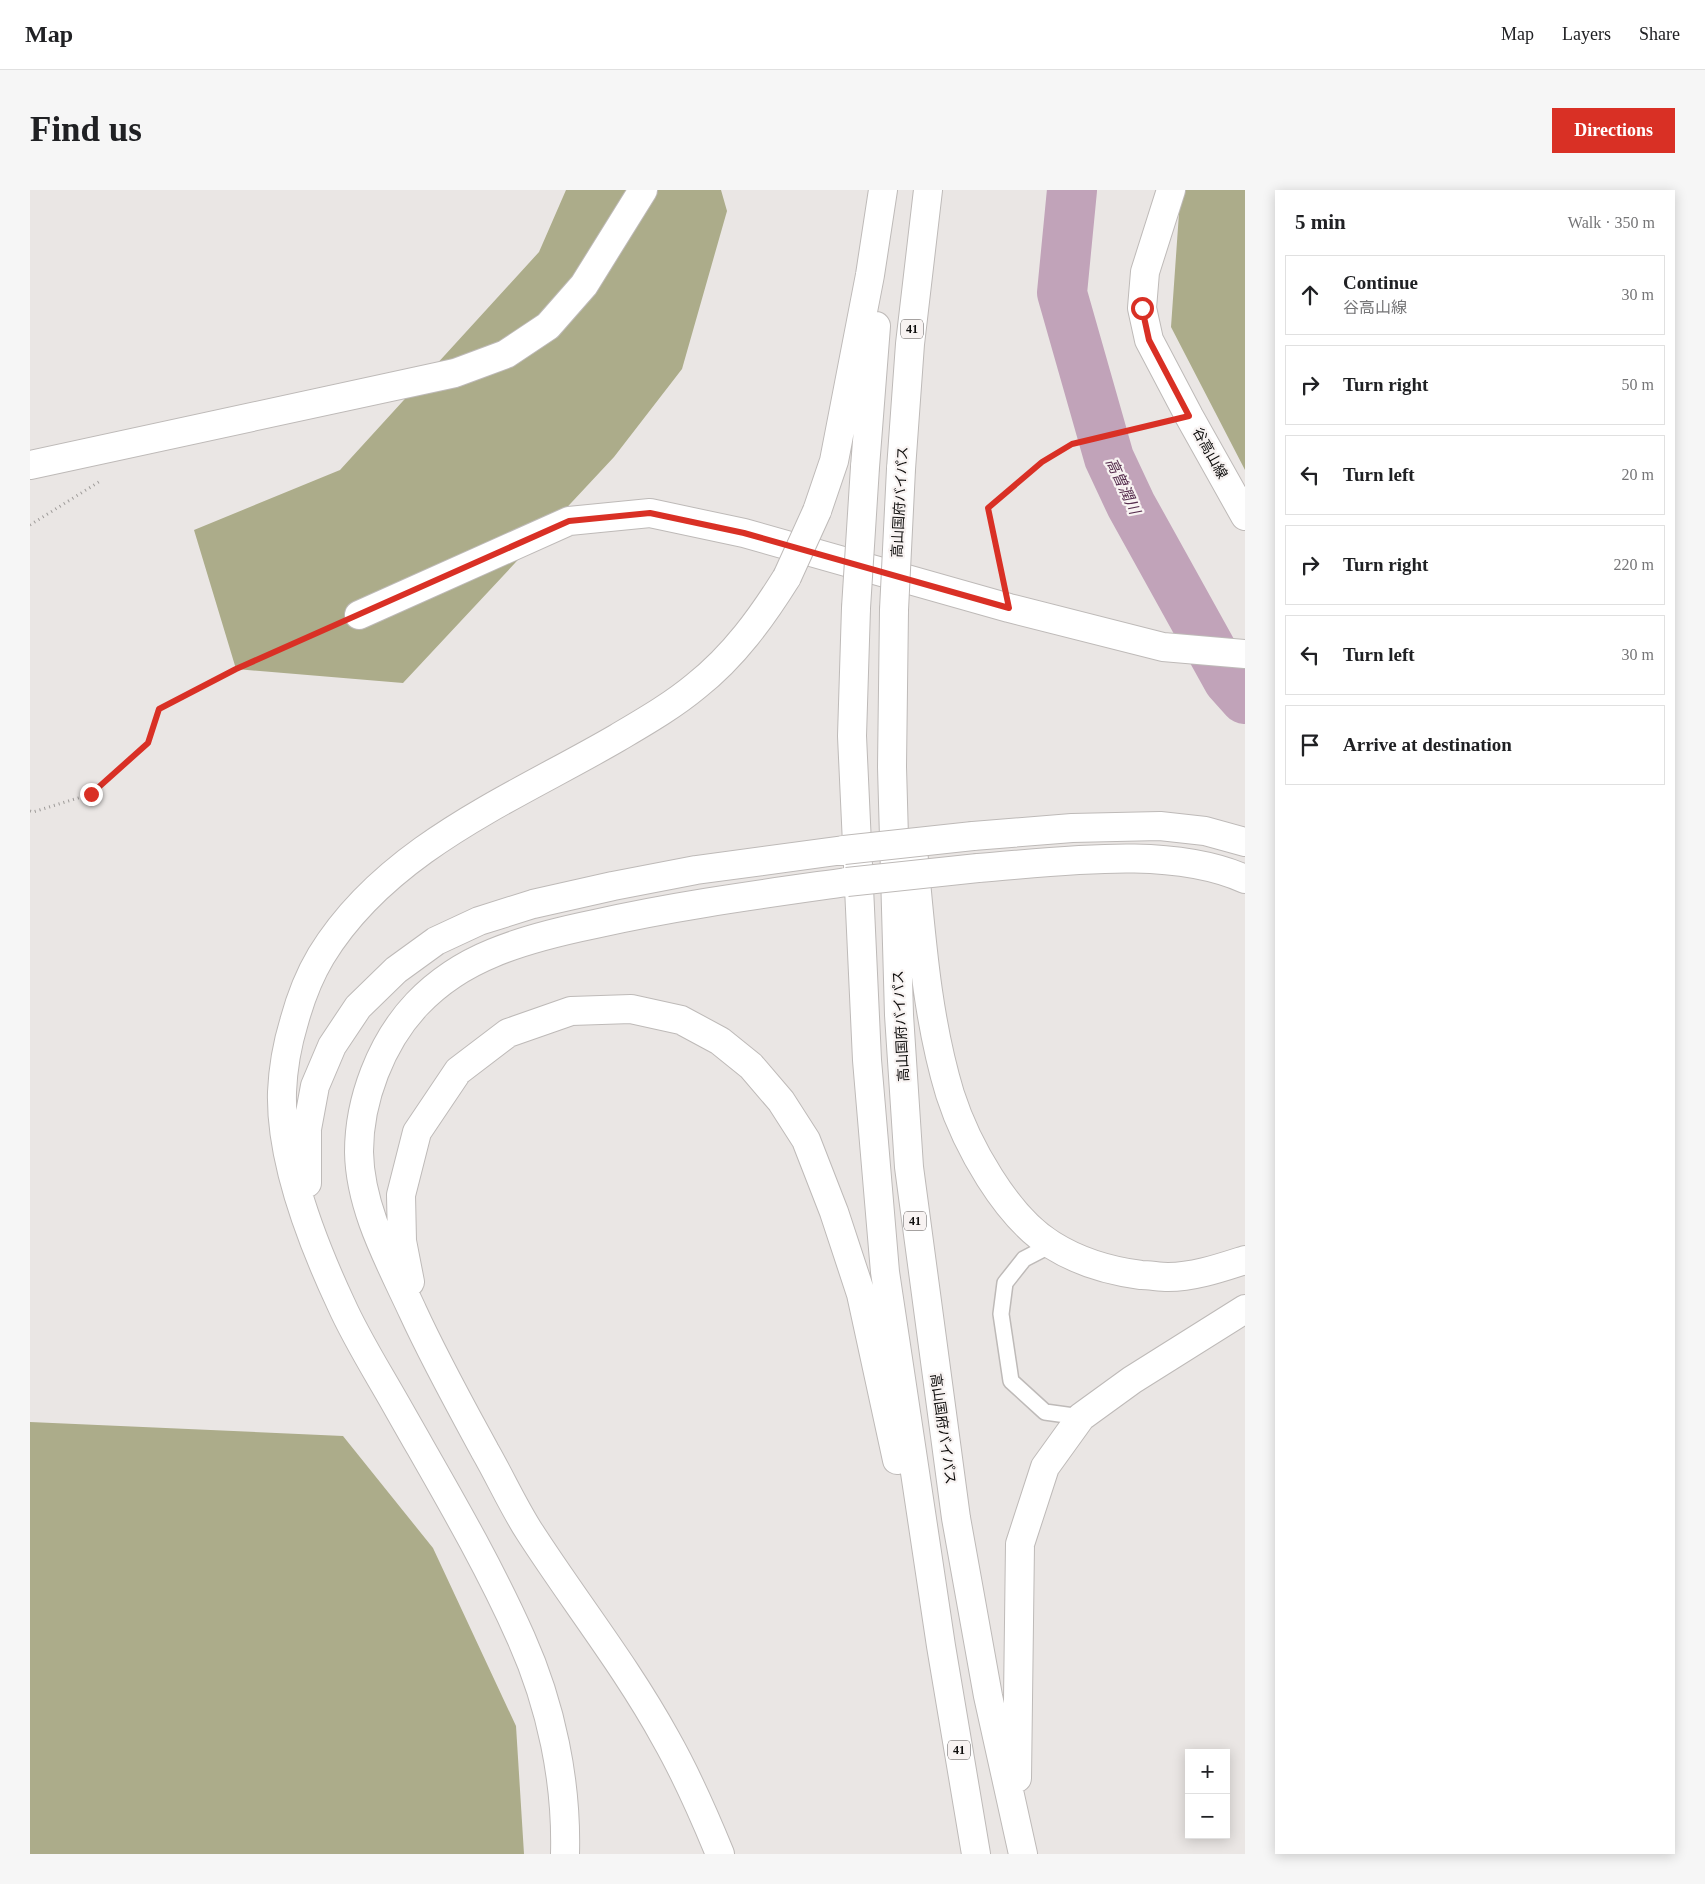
<!DOCTYPE html>
<meta charset="utf-8">
<style>
:root{--surface:#fff;--page:#f6f6f6;--text:#202124;--muted:#757577;--line:#e0e0e0;--accent:#d93025}
body{margin:0;font-family:"Times New Roman","Noto Sans JP",serif;background:var(--page);color:var(--text)}
.controls{position:absolute;right:15px;bottom:15px;display:grid;overflow:hidden;border-radius:0px;box-shadow:0 2px 12px #0003}
.controls button{width:45px;height:45px;display:grid;place-items:center;padding:0;border:0;border-bottom:1px solid var(--line);background:var(--surface);color:var(--text);font:25px sans-serif}
.stop{position:absolute;width:15px;height:15px;margin:-11px;border:4px solid #d93025;border-radius:50%;background:#fff}
.stop.end{background:#d93025;border-color:#fff;box-shadow:0 1px 5px #0008}
.list{margin:0;padding:0;list-style:none}
h2{display:flex;justify-content:space-between;align-items:center;height:65px;margin:0;padding:0 20px;font-size:21px}
h2 small{font-size:16px;font-weight:400;color:var(--muted)}
.list li{display:grid;grid-template-columns:32px 1fr auto;gap:15px;align-items:center;box-sizing:border-box;height:80px;margin:0 10px 10px;padding:0 10px;border:1px solid var(--line);border-radius:0px}
.list b{display:block;font-size:19px;white-space:nowrap}
.list p{margin:0;font-size:16px;white-space:nowrap;color:var(--muted)}
.list em{font-size:16px;font-style:normal;color:var(--muted)}
.icon{flex:none;width:28px;height:28px;fill:none;stroke:currentColor;stroke-width:2;stroke-linecap:round;stroke-linejoin:round}
.map{position:relative;flex:none;width:1215px;height:1664px;overflow:hidden;border-radius:0px}
header{display:flex;align-items:center;gap:30px;box-sizing:border-box;height:70px;padding:0 25px;background:var(--surface);border-bottom:1px solid var(--line)}
header strong{font-size:24px}
nav{display:flex;gap:28px;margin-inline-start:auto;font-size:18px}
.intro{display:flex;align-items:center;justify-content:space-between;box-sizing:border-box;height:120px;padding:0 30px}
h1{margin:0;font-size:35px}
.button{padding:12px 22px;border-radius:0px;background:var(--accent);color:#fff;font-size:18px;font-weight:700}
main{display:flex;gap:30px;padding:0 30px}
aside{flex:1;background:var(--surface);border-radius:0px;box-shadow:0 2px 12px #0003}
.map>svg:first-child{display:block}
</style>
<header>
<strong>Map</strong>
<nav><a>Map</a><a>Layers</a><a>Share</a></nav>
</header>
<div class="intro"><h1>Find us</h1><a class="button">Directions</a></div>
<main>
<div class="map">
<svg width="1215" height="1664" viewBox="0 0 1215 1664">
<rect width="100%" height="100%" fill="#eae6e4"/>
<path fill="#acac8a" d="M536 0H691L697 21 652 179 584 267 373 493 206 479 164 340 310 280 509 62Z
M1153 0H1215V280L1141 137 1150 9Z
M0 1232 313 1246 403 1358 486 1536 494 1664H0Z"/>
<g fill="none" stroke-linecap="round" stroke-linejoin="round">
<path stroke="#c1a3b9" stroke-width="50" d="M1042 0 1032 103 1079 268 1101 315 1198 490 1215 509"/>
<defs>
<path id="service" d="M1021 1055 994 1069 975 1093 971 1124 981 1191 1015 1222 1051 1227"/>
<path id="minor" d="M0 275 425 183 476 164 518 136 554 95 613 0
M329 425 539 331 620 323 714 343 979 418 1133 457 1215 464"/>
<path id="secondary" d="M1141 0 1115 82 1112 118 1119 150 1159 226 1215 326"/>
<path id="motorway" d="M835 277 846 136
M871 279 880 154 898 0
M787 321 804 271 840 85 853 0
M826 418 822 546 837 870 855 1082 911 1456 946 1664
M864 420 862 577 869 825 879 977 926 1328 958 1506 993 1664
M943 646 1042 638 1130 636 1175 641 1215 652
M883 660C891 741 896 825 920 904 936 954 976 1027 1022 1055 1049 1072 1080 1081 1111 1085 1120 1085 1129 1087 1138 1087 1164 1087 1190 1078 1215 1070
M948 678C1029 672 1139 655 1215 689
M277 993V939L285 896 302 856 328 817 366 780 406 751 449 731 503 714 583 696 666 680 814 660
M380 1092 372 1051 371 1005 387 942 428 881 478 843 541 821 601 819 651 830 690 851 721 876 751 911 776 950 804 1022 831 1104 867 1270
M987 1588 990 1354 1015 1277 1051 1227 1102 1190 1215 1119
M535 1664C537 1591 521 1515 491 1448 456 1369 411 1294 368 1218 349 1184 327 1150 311 1114 282 1052 250 971 252 902 253 878 257 855 264 832 270 810 279 786 291 766 357 658 482 609 587 548 614 532 642 516 666 496 704 466 732 427 757 387
M690 1664C674 1625 657 1586 636 1549 596 1476 544 1411 499 1341 483 1316 470 1287 455 1261 430 1215 405 1170 383 1122 360 1072 330 1019 329 962 329 910 351 852 387 814 408 792 436 774 463 763 496 749 531 741 565 734 649 715 733 704 817 692"/>
</defs>
<use href="#service" stroke="#bebab8" stroke-width="18"/>
<use href="#minor" stroke="#bebab8" stroke-width="30"/>
<use href="#secondary" stroke="#bebab8" stroke-width="30"/>
<use href="#motorway" stroke="#bebab8" stroke-width="30"/>
<path stroke="#9e9b99" stroke-width="3" stroke-dasharray="1 4" stroke-linecap="butt" d="M0 335 72 290
M973 388 958 317 1012 272 1042 254 1131 233
M0 621 3 622 61 604 118 553 129 519 206 479 303 436"/>
<use href="#service" stroke="#fff" stroke-width="15"/>
<use href="#minor" stroke="#fff" stroke-width="28"/>
<use href="#secondary" stroke="#fff" stroke-width="28"/>
<use href="#motorway" stroke="#fff" stroke-width="28"/>
<defs>
<path id="motorway-bridge" d="M757 387 787 321
M826 418 835 277
M864 420 871 279
M814 660 943 646
M817 692 948 678"/>
</defs>
<use href="#motorway-bridge" stroke="#bebab8" stroke-width="30" stroke-linecap="butt"/>
<use href="#motorway-bridge" stroke="#fff" stroke-width="28"/>
</g>
<g fill="none" stroke-linecap="round" stroke-linejoin="round">
<path stroke="#d93025" stroke-width="6" d="M61 604 118 553 129 519 206 479 539 331 620 323 714 343 979 418 958 318 1012 272 1042 254 1159 226 1119 150 1112 118"/>
</g>
<g text-anchor="middle" dominant-baseline="central" stroke-width="4.5" stroke-linejoin="round" paint-order="stroke">
<g fill="#f8f3f2" stroke="#545150" stroke-width="1">
<rect x="871" y="129.5" width="22" height="19" rx="4"/>
<rect x="874" y="1021.5" width="22" height="19" rx="4"/>
<rect x="918" y="1550.5" width="22" height="19" rx="4"/>
</g>
<g font-size="12" font-weight="bold" fill="#0d0c0b">
<text x="882" y="139">41</text>
<text x="885" y="1031">41</text>
<text x="929" y="1560">41</text>
</g>
<g font-size="14" fill="#0d0c0b" stroke="#f8f3f2">
<text transform="translate(1180 263) rotate(61)">谷高山線</text>
<text transform="translate(870 312) rotate(-87)">高山国府バイパス</text>
<text transform="translate(871 836) rotate(-93)">高山国府バイパス</text>
<text transform="translate(913 1239) rotate(82)">高山国府バイパス</text>
</g>
<g font-size="15" font-style="italic" fill="#572f4f" stroke="#f8f3f2">
<text transform="translate(1093 296) rotate(65)">高曽潤川</text>
</g>
</g>
</svg>
<div class="controls">
<button>+</button>
<button>−</button>
</div>
<div class="stop" style="left:1112px;top:118px"></div>
<div class="stop end" style="left:61px;top:604px"></div>
</div>
<aside>
<h2>5 min<small>Walk · 350 m</small></h2>
<ul class="list">
<li><svg class="icon" aria-label="ahead" viewBox="0 0 24 24"><path d="M12 20V5M6 11l6-6 6 6"/></svg><div><b>Continue</b><p>谷高山線</p></div><em>30 m</em></li>
<li><svg class="icon" aria-label="right" viewBox="0 0 24 24"><path d="M7 20v-9h11M14 6l5 5-5 5"/></svg><div><b>Turn right</b></div><em>50 m</em></li>
<li><svg class="icon" aria-label="left" viewBox="0 0 24 24"><path d="M17 20v-9H6M10 6l-5 5 5 5"/></svg><div><b>Turn left</b></div><em>20 m</em></li>
<li><svg class="icon" aria-label="right" viewBox="0 0 24 24"><path d="M7 20v-9h11M14 6l5 5-5 5"/></svg><div><b>Turn right</b></div><em>220 m</em></li>
<li><svg class="icon" aria-label="left" viewBox="0 0 24 24"><path d="M17 20v-9H6M10 6l-5 5 5 5"/></svg><div><b>Turn left</b></div><em>30 m</em></li>
<li><svg class="icon" aria-label="arrive" viewBox="0 0 24 24"><path d="M6 21V4h12l-3 4 3 4H6"/></svg><div><b>Arrive at destination</b></div></li>
</ul>
</aside>
</main>
